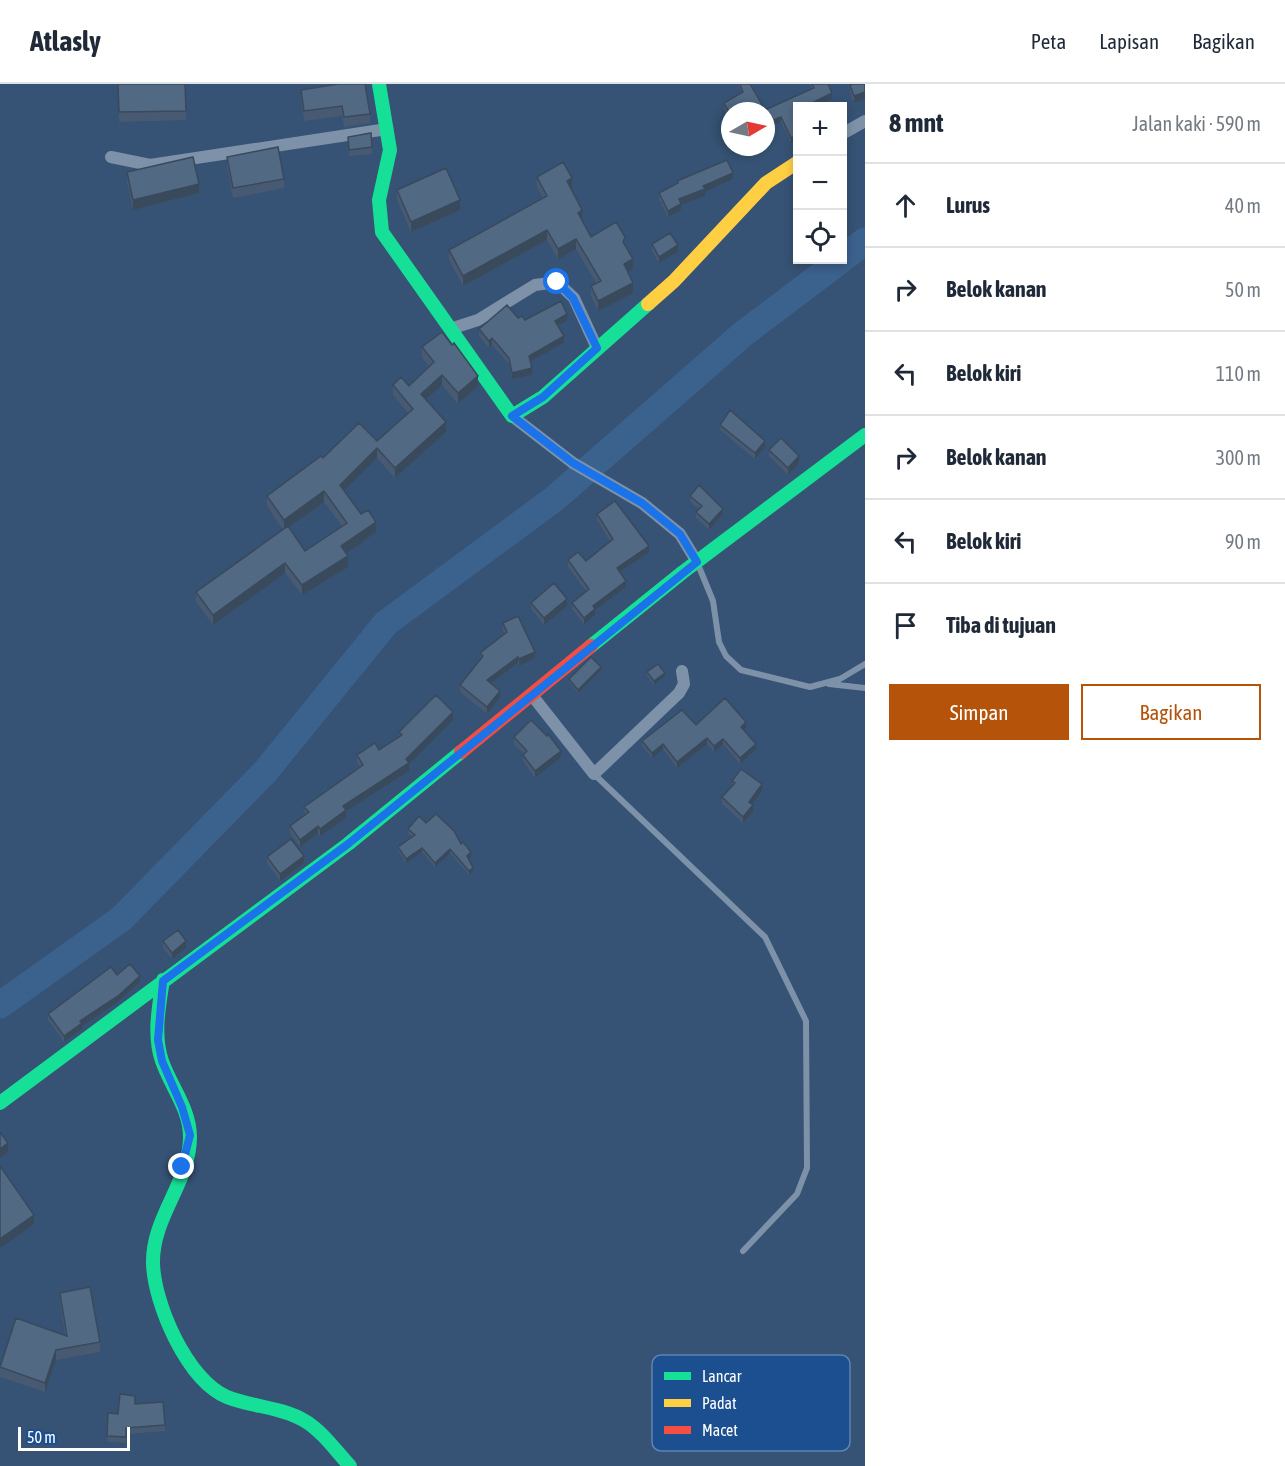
<!DOCTYPE html>
<html lang="id">
<meta charset="utf-8">
<style>
:root{--surface:#fff;--page:#f6f6f7;--text:#1f2937;--muted:#747a83;--line:#e0e1e3;--accent:#b45309}
body{margin:0;font-family:"Asap Condensed",sans-serif;background:var(--page);color:var(--text)}
.controls{position:absolute;right:18px;top:18px;display:grid;overflow:hidden;border-radius:0px;box-shadow:0 3px 9px #0003}
.controls button{width:54px;height:54px;display:grid;place-items:center;padding:0;border:0;border-bottom:2px solid var(--line);background:var(--surface);color:var(--text);font:30px sans-serif}
.compass{position:absolute;left:721px;top:18px;width:54px;height:54px;border-radius:50%;background:var(--surface);box-shadow:0 3px 9px #0003;rotate:81deg}
.scale{position:absolute;left:18px;bottom:15px;width:112px;box-sizing:border-box;padding-left:6px;border:3px solid #fff;border-top:0;font-size:16px;line-height:21px;white-space:nowrap;color:#fff;-webkit-text-stroke:4px #1b4f8f;paint-order:stroke}
.stop{position:absolute;width:18px;height:18px;margin:-14px;border:4px solid #1a73e8;border-radius:50%;background:#fff}
.stop.end{background:#1a73e8;border-color:#fff;box-shadow:0 2px 6px #0008}
.list{margin:0;padding:0;list-style:none}
h2{display:flex;justify-content:space-between;align-items:center;height:78px;margin:0;padding:0 24px;font-size:26px}
h2 small{font-size:20px;font-weight:400;color:var(--muted)}
.list li{display:grid;grid-template-columns:39px 1fr auto;gap:18px;align-items:center;box-sizing:border-box;height:84px;padding:0 24px;border-top:2px solid var(--line)}
.list b{display:block;font-size:22px;white-space:nowrap}
.list em{font-size:20px;font-style:normal;color:var(--muted)}
.actions{display:flex;gap:12px;padding:18px 24px}
.actions a{flex:1;padding:14px 0;border:2px solid var(--accent);border-radius:0px;text-align:center;font-size:21px;color:var(--accent)}
.actions .main{background:var(--accent);color:#fff}
.icon{flex:none;width:33px;height:33px;fill:none;stroke:currentColor;stroke-width:2;stroke-linecap:round;stroke-linejoin:round}
.map{position:relative;flex:none;width:865px;height:1382px;overflow:hidden}
header{display:flex;align-items:center;gap:36px;box-sizing:border-box;height:84px;padding:0 30px;background:var(--surface);border-bottom:2px solid var(--line)}
header strong{font-size:28px}
nav{display:flex;gap:33px;margin-inline-start:auto;font-size:21px}
main{display:flex}
aside{flex:1;background:var(--surface)}
.map>svg:first-child{display:block}
</style>
<header>
<strong>Atlasly</strong>
<nav><a>Peta</a><a>Lapisan</a><a>Bagikan</a></nav>
</header>
<main>
<div class="map">
<svg width="865" height="1382" viewBox="0 0 865 1382">
<rect width="100%" height="100%" fill="#365274"/>
<g fill="none" stroke-linecap="round" stroke-linejoin="round">
<path stroke="#3b618d" stroke-width="27" d="M842 175 865 157
M0 921 121 835 265 688 386 539 554 415 743 250 841 176"/>
<path stroke="#7d92a8" stroke-width="6" d="M697 478 713 517 719 558 726 572 741 586 810 603 840 595 865 580
M829 600 865 604
M594 690 765 853 806 937 807 1084 797 1110 743 1167"/>
<path stroke="#7d92a8" stroke-width="12" d="M842 50 865 37
M111 73 150 81 387 45
M450 245 478 236 535 201 557 198 574 214 597 264
M512 332 573 379 642 419 680 450 697 478
M531 610 594 690 679 609 684 600 682 587"/>
<path stroke="#16e098" stroke-width="14" d="M379 0 390 66 379 116 382 148 512 332 543 313 648 220
M591 562 683 488 865 351
M163 896C159 922 153 951 162 977 171 1003 190 1025 190 1053 190 1098 152 1133 153 1179 154 1220 187 1296 227 1313 252 1323 282 1323 305 1337 323 1348 336 1367 350 1382
M0 1019 348 760 461 668"/>
<path stroke="#ffcf43" stroke-width="14" d="M648 220 674 197 766 99 798 78"/>
<path stroke="#f24e42" stroke-width="14" d="M461 668 591 562"/>
</g>
<path fill="#475a72" fill-rule="evenodd" d="M118 0 186 27V36L119 38Z
M739 0H750L765 26 811 5 810 0H828L832 15 798 22 791 59 781 38 766 45V27H749L748 25 745 27H730V36L724 25V19L742 9 739 3Z
M865 0V15L854 19 850 8V1Z
M301 6 370 30V39L344 43 342 32 304 37 301 15Z
M348 53 372 63V70L349 72Z
M227 73 284 95V104L233 114 227 83Z
M127 88 199 109 133 126 127 98Z
M537 93 572 105H571L582 136 591 153 625 161 633 185 628 188 633 209 598 227 591 212V202L596 199 576 165 558 175 547 156 463 202 449 176V166L543 114 537 103Z
M733 95 705 108V112L681 121V126L668 133 659 115V109L677 100V97Z
M397 106 460 126 411 148 397 116Z
M652 160 678 168 659 179 652 167Z
M518 234 525 236 567 237 558 242 564 259 531 277 532 291 512 295 509 280 492 261 489 264 479 252V245Z
M422 263 478 302 458 320 442 301 426 316 446 348 395 394 377 374 344 407 361 430 376 448 346 469 348 483 302 511 285 489 213 541 196 518V508L283 446 267 422V412L323 374 377 357 408 329 393 311V301L409 302 429 282 422 274ZM324 418 342 442 305 467 289 444Z
M720 341 765 363 755 375 720 346Z
M769 366 799 379 788 391 769 372Z
M690 412 723 430 709 446 696 434V428L699 425 690 418Z
M597 430 649 468 620 488 626 503 595 526V531L584 540 572 525V519L586 507 568 483V476L586 477 610 457 597 436Z
M531 519 567 522 544 541 531 525Z
M503 539 535 574 519 582 518 579 491 599 500 613 487 630 460 608V601L481 576 480 569 505 550 503 546Z
M601 586 578 609 569 598V595Z
M647 588 665 592 654 601 647 592Z
M453 636 409 679V687L346 727V734L320 752 318 749 300 763 290 750V742L305 731 304 723 360 683 357 679V671L379 666 399 653V648Z
M696 641 746 644 743 646 756 665 740 680 723 660 714 668 707 660 677 684 663 665 652 674 642 662V657Z
M514 653 561 673 535 694 523 677V671L524 670 514 660Z
M732 697 762 707 752 720 753 728 743 739 722 720V713L732 702Z
M426 739 461 760 471 773 468 775 473 788 469 791 450 769 435 783 422 768 406 779 398 767V763L412 753 408 749V745Z
M267 773 304 779 280 797 267 779Z
M163 857 186 864 172 875 163 864Z
M117 891 140 898 118 918 82 942V945L64 958 48 936V930Z
M60 1209 100 1258V1268L56 1276 45 1308 0 1293V1281L65 1251 60 1219Z
M135 1320 165 1341V1347L126 1350V1359L107 1358 108 1329 118 1330Z"/>
<path fill="#394a5c" d="M865 8V15L854 19V12Z
M832 9V15L817 22H806Z
M748 20V25L745 27H736Z
M781 33V38L766 45V39Z
M798 51V56L791 59V54Z
M733 89V95L705 108V112L681 121V126L668 133V127L679 115 703 102Z
M572 94V105L567 108V97Z
M199 100V109L133 126V116Z
M460 116V126L411 148V138Z
M582 126V136L578 139V129Z
M547 146V156L463 202V192Z
M576 155V165L558 175V165Z
M678 161V168L659 179V173Z
M633 175V185L624 191V180Z
M633 199V209L598 227V217Z
M567 230V237L555 243V237Z
M564 252V259L529 278V272Z
M492 254V261L489 264V257Z
M532 284V291L512 295V289Z
M442 291V301L421 320V310Z
M478 292V302L458 320V309Z
M446 338V348L395 394V384Z
M765 357V363L755 375V369Z
M377 364V374L340 411V401Z
M799 372V379L788 391V384Z
M324 407V418L284 447V436Z
M723 425V430L709 446V440Z
M376 438V448L341 473V462Z
M649 462V468L617 490V484Z
M348 472V483L302 511V501Z
M285 479V489L213 541V531Z
M626 497V503L595 526V531L584 540V534L593 522Z
M567 515V522L544 541V534Z
M535 568V574L519 582V575Z
M518 573V579L487 602V596Z
M601 583V586L578 609V606Z
M665 589V592L654 601V597Z
M500 607V613L487 630V623Z
M453 628V636L409 680V687L346 727V734L320 752V745L343 722 406 675Z
M746 638V644L741 648V643Z
M707 654V660L677 684V678Z
M723 655V660L714 668V662Z
M663 660V665L652 674V669Z
M756 660V665L740 680V674Z
M561 667V673L535 694V687Z
M762 700V707L749 724V718Z
M753 721V728L743 739V733Z
M318 742V749L300 763V756Z
M422 764V768L406 779V775Z
M450 765V769L435 783V779Z
M471 768V773L467 776V772Z
M304 772V779L280 797V790Z
M473 784V788L469 791V787Z
M186 857V864L172 875V869Z
M140 892V898L118 918 82 942V945L64 958V952L80 937Z
M8 1059V1068L0 1074V1065Z
M34 1131V1140L0 1164V1155Z
M56 1266V1276L45 1308V1299Z"/>
<path fill="#526984" stroke="#394a5c" stroke-width="1.5" d="M118 0H185L186 27 119 28Z
M338 0H365L370 30 344 33 342 22 304 27 301 6Z
M740 0H750L765 26 814 4 812 0H828L832 9 806 22H798V51L791 54 781 33 766 39V27H752L748 20 736 27H730V30L724 19 743 8Z
M853 0H865V8L854 12 850 1Z
M371 49 372 63 349 66 348 53Z
M278 63 284 95 233 104 227 73Z
M193 73 199 100 133 116 127 88Z
M727 76 733 89 703 102 705 105 679 115 681 120 668 127 659 109 678 99 677 97Z
M563 78 572 94 567 97 582 126 578 129 591 153 616 138 625 153 623 158 633 175 624 180 633 199 598 217 591 202 601 197 576 155 558 165 547 146 463 192 449 166 547 112 537 93Z
M446 84 460 116 411 138 397 106Z
M670 149 678 161 659 173 652 160Z
M561 217 567 230 555 237 564 252 529 272 532 284 512 289 509 274 492 254 489 257 479 245 507 221 518 234 522 232 525 236Z
M442 248 452 261 454 259 478 292 458 309 442 291 421 310 446 338 395 384 377 364 340 401 361 430 368 426 376 438 341 462 348 472 302 501 285 479 213 531 196 508 288 442 305 467 347 439 324 407 284 436 267 412 321 372 323 374 359 339 377 357 413 325 393 301 401 293 409 302 434 278 422 263Z
M730 326 765 357 755 369 720 341Z
M781 354 799 372 788 384 769 366Z
M699 401 723 425 709 440 696 428 702 422 690 412Z
M615 417 649 462 617 484 626 497 593 522 595 525 584 534 572 519 589 505 568 476 578 468 586 477 613 455 597 430Z
M554 499 567 515 544 534 531 519Z
M518 532 535 568 519 575 518 573 487 596 500 607 487 623 460 601 483 572 480 569 507 548 503 539Z
M591 573 601 583 578 606 569 595Z
M658 580 665 589 654 597 647 588Z
M436 611 453 628 406 675 409 679 343 722 346 726 320 745 318 742 300 756 290 742 309 728 304 723 363 681 357 671 375 659 379 666 402 651 399 648Z
M725 614 746 638 741 643 756 660 740 674 723 655 714 662 707 654 677 678 663 660 652 669 642 657 682 626 696 641Z
M531 636 547 652 548 650 561 667 535 687 523 671 527 667 514 653Z
M741 685 762 700 749 718 753 721 743 733 722 713 735 699 732 697Z
M436 730 454 747 461 760 463 758 471 768 467 772 473 784 469 787 450 765 435 779 422 764 406 775 398 763 415 751 408 745 419 732 426 739Z
M291 755 304 772 280 790 267 773Z
M178 846 186 857 172 869 163 857Z
M130 880 140 892 118 912 80 937 82 939 64 952 48 930 111 883 117 891Z
M0 1048 8 1059 0 1065Z
M0 1082 34 1131 0 1155Z
M90 1203 100 1258 56 1266 45 1299 0 1283 16 1234 67 1252 60 1209Z
M120 1310 135 1312V1320L163 1318 165 1341 126 1344V1353L107 1352 108 1329 118 1330Z"/>
<g fill="none" stroke-linecap="round" stroke-linejoin="round">
<path stroke="#1a73e8" stroke-width="8" d="M182 1083 190 1051 182 1023 162 977 158 956 163 897 348 760 697 478 680 450 642 419 573 379 512 332 543 313 597 264 573 214 557 198"/>
</g>
<rect x="652" y="1271" width="198" height="96" rx="9" fill="#1b4f8f" stroke="#5f84b1" stroke-width="1.5"/>
<rect x="664" y="1288" width="27" height="8" fill="#16e098"/>
<rect x="664" y="1315" width="27" height="8" fill="#ffcf43"/>
<rect x="664" y="1342" width="27" height="8" fill="#f24e42"/>
<g font-size="16" fill="#fff">
<text x="702" y="1298">Lancar</text>
<text x="702" y="1325">Padat</text>
<text x="702" y="1352">Macet</text>
</g>
</svg>
<div class="controls">
<button>+</button>
<button>−</button>
<button><svg class="icon" aria-label="locate" viewBox="0 0 24 24"><circle cx="12" cy="12" r="6"/><path d="M12 2v4M12 18v4M2 12h4M18 12h4"/></svg></button>
</div>
<svg class="compass" viewBox="-18 -18 36 36"><path d="M0-13l5 13h-10z" fill="#e53935"/><path d="M0 13l5-13h-10z" fill="#747a83"/></svg>
<div class="scale">50 m</div>
<div class="stop" style="left:557px;top:198px"></div>
<div class="stop end" style="left:182px;top:1083px"></div>
</div>
<aside>
<h2>8 mnt<small>Jalan kaki · 590 m</small></h2>
<ul class="list">
<li><svg class="icon" aria-label="ahead" viewBox="0 0 24 24"><path d="M12 20V5M6 11l6-6 6 6"/></svg><div><b>Lurus</b></div><em>40 m</em></li>
<li><svg class="icon" aria-label="right" viewBox="0 0 24 24"><path d="M7 20v-9h11M14 6l5 5-5 5"/></svg><div><b>Belok kanan</b></div><em>50 m</em></li>
<li><svg class="icon" aria-label="left" viewBox="0 0 24 24"><path d="M17 20v-9H6M10 6l-5 5 5 5"/></svg><div><b>Belok kiri</b></div><em>110 m</em></li>
<li><svg class="icon" aria-label="right" viewBox="0 0 24 24"><path d="M7 20v-9h11M14 6l5 5-5 5"/></svg><div><b>Belok kanan</b></div><em>300 m</em></li>
<li><svg class="icon" aria-label="left" viewBox="0 0 24 24"><path d="M17 20v-9H6M10 6l-5 5 5 5"/></svg><div><b>Belok kiri</b></div><em>90 m</em></li>
<li><svg class="icon" aria-label="arrive" viewBox="0 0 24 24"><path d="M6 21V4h12l-3 4 3 4H6"/></svg><div><b>Tiba di tujuan</b></div></li>
</ul>
<div class="actions"><a class="main">Simpan</a><a>Bagikan</a></div>
</aside>
</main>
